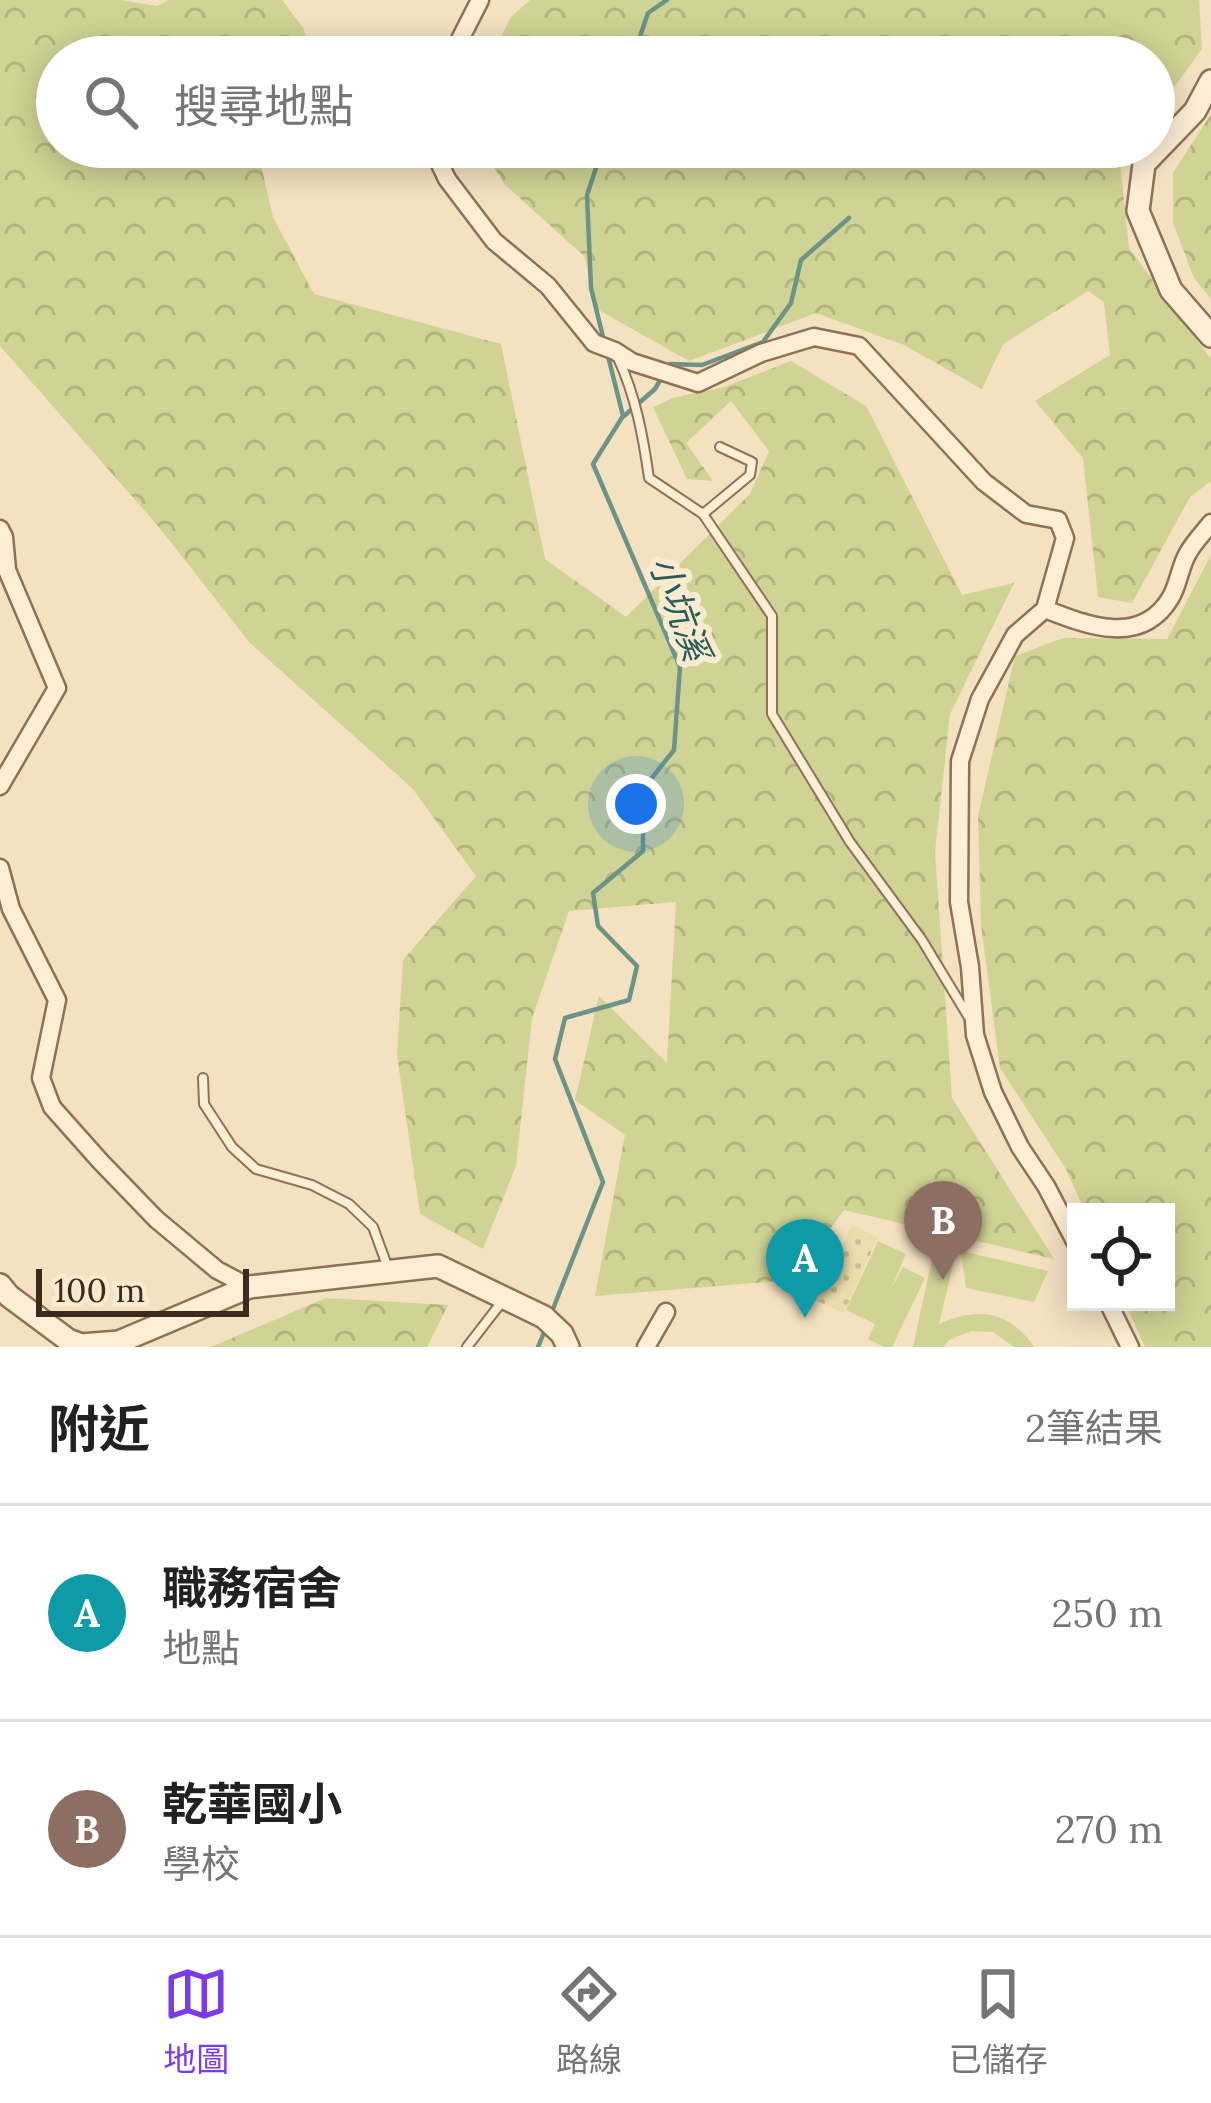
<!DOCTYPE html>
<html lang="zh-TW">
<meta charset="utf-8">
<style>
:root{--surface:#fff;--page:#f6f6f6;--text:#202124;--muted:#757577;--line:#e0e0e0;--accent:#7c3aed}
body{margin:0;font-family:Lora,"Noto Sans TC",serif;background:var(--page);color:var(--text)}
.controls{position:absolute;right:36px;bottom:36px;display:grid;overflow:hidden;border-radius:0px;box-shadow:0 6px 30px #0003}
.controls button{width:108px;height:108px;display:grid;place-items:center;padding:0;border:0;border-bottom:3px solid var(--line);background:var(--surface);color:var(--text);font:60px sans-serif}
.scale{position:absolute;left:36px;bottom:30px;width:213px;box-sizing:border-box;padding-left:12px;border:6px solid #3d2a1c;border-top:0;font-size:33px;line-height:42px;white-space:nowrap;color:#3d2a1c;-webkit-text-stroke:9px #f9ebd1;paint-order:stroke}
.you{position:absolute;left:636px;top:804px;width:42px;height:42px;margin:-30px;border:9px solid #fff;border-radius:50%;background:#1a73e8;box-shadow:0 0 0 18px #1a73e833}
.badge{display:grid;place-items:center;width:78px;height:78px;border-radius:50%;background:var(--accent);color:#fff;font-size:39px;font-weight:700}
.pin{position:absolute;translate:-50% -99px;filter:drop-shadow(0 3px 6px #0008)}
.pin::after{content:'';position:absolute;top:63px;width:42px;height:36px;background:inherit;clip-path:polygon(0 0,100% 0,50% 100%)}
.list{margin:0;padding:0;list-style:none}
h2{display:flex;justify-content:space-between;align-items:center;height:156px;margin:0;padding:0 48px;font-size:51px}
h2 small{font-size:39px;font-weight:400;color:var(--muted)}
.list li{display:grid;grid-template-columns:78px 1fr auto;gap:36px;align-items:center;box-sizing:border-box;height:216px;padding:0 48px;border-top:3px solid var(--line)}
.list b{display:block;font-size:45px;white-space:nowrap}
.list p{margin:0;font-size:39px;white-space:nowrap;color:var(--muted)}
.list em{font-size:39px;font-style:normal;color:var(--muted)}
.icon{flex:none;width:66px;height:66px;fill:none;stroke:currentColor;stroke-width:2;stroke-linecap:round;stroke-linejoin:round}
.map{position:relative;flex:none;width:1211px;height:1347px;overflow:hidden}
.search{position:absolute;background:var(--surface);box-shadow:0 6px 30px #0003;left:36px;right:36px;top:36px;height:132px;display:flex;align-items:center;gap:30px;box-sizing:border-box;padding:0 42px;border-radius:66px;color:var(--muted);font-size:45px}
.sheet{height:588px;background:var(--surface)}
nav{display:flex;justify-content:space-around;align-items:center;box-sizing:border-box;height:168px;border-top:3px solid var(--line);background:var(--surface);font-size:33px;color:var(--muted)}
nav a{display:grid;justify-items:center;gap:6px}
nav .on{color:var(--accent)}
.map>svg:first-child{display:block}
</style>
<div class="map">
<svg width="1211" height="1347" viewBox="0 0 1211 1347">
<defs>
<pattern id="farmland-dots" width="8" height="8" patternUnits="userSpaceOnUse" patternTransform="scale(3)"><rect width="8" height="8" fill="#eadcad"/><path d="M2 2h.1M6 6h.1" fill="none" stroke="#cabd94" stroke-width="1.8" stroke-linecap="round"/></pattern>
<pattern id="forest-crowns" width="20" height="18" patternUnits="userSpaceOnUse" patternTransform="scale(3)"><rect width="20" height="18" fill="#cfd393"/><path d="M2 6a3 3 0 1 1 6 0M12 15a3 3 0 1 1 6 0" fill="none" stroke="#b3b57e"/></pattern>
</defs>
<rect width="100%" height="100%" fill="#f3e1c0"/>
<path fill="url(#farmland-dots)" d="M852 1225 878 1237 844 1313 817 1301Z"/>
<path fill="#cfd393" d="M878 1241 906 1254 891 1289 903 1267 925 1278 892 1347H884L868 1339 875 1324 846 1310Z
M961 1251 1048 1271 1034 1302 966 1288Z
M932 1259 953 1264 939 1324C977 1307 1009 1310 1034 1347H1014L993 1332 971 1331 949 1340 943 1347H913Z"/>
<path fill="url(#forest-crowns)" d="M0 0H121L157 6 169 0H282L304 29 309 57H57V147H257L273 217 314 294 501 344 545 559 626 617 750 494 769 451 731 401 686 443 713 481 687 479 653 407 673 398 724 387 791 361 866 406 962 595 1014 583 950 714 935 852 952 1098 1054 1259 844 1210 793 1280 595 1296 625 1135 575 1100 599 996 667 1063 676 902 569 911 532 1018 516 1166 483 1249 420 1214 397 1055 403 960 476 876 412 788 250 643 158 526 0 346Z
M530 0H1199L1202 49 1154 115V57H491L511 17Z
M1211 114V299L1194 278 1173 223V173Z
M482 147H1130L1120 162 1129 248 1211 359V481L1190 497 1132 603 1098 597 1083 458 1035 401 1110 355 1104 302 1088 291 1003 344 982 389 904 345 816 313 689 361 595 308 585 257 504 184Z
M1211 555V1347H1145L1125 1302H1166V1212H1085L1066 1169 1000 1068 981 925 978 816 1015 656 1063 638 1167 639Z
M326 1298 448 1305 427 1347H211Z"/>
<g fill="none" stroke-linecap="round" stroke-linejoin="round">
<path stroke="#699487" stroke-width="4.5" d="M633 57 648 13 667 0
M603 147 587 195 591 288 604 341
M667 367 670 364 702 365 763 342 791 303 801 260 849 218
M624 416 655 389 662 377
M551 1314 603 1182 555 1059 565 1018 629 1000 637 966 598 926 593 893 643 851V789L674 750 680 667 593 464 623 416 607 352
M538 1347 545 1330"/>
<defs>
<path id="service" d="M618 358C636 397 643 436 649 478L703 514 772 616V714L850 842 922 940 968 1016
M703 514 750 475 752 462 720 447
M203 1078 204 1104 232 1147 256 1169 312 1185 349 1204 373 1227 388 1268
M467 1347 501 1303"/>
<path id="minor" d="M451 57 480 0
M432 147 447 179 494 241 548 286 594 343 615 351 632 362 698 383 761 353 814 337 859 346 984 482 1026 514 1058 520 1065 538 1045 609
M0 529 4 537 7 570 57 688 0 786
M0 868 11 909 57 1000 41 1078 52 1107 100 1161 156 1219 217 1270 249 1287
M1076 1243 1046 1186 1020 1147 993 1092 975 1035 970 967 959 902 960 761 980 699 1015 635 1045 609C1088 626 1142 647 1171 597 1179 583 1180 566 1188 553 1194 542 1204 532 1211 523
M1108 1302 1130 1347
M646 1347 666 1312"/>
<path id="tertiary" d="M1211 81 1195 111 1144 164 1138 211 1171 290 1211 336
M0 1285 9 1296 68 1340 81 1345 119 1342 249 1287 438 1266 544 1317 562 1334 568 1347"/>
</defs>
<use href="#service" stroke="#8f7156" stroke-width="12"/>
<use href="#minor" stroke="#8f7156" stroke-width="21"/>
<use href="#tertiary" stroke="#8f7156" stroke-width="26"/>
<use href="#service" stroke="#fdeed5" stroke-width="8"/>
<use href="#minor" stroke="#fdeed5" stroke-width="16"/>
<use href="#tertiary" stroke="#fdeed5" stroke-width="21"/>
</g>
<g text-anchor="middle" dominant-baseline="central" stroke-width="12" stroke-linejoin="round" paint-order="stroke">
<g font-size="36" font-style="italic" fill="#295e58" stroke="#f9ebd1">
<text transform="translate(680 608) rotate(70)">小坑溪</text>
</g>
</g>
</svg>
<div class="controls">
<button><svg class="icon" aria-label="locate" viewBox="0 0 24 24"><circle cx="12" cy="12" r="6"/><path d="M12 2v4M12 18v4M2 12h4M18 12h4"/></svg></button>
</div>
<div class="scale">100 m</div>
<div class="you"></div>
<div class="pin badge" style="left:805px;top:1318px;background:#0f9aa8">A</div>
<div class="pin badge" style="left:943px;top:1280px;background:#8d6e63">B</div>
<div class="search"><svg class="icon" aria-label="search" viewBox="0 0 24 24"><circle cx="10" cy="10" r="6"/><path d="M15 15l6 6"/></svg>搜尋地點</div>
</div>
<section class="sheet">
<h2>附近<small>2筆結果</small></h2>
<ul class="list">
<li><span class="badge" style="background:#0f9aa8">A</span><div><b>職務宿舍</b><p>地點</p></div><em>250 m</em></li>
<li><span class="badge" style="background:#8d6e63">B</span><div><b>乾華國小</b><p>學校</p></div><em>270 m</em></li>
</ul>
</section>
<nav>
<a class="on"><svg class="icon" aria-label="map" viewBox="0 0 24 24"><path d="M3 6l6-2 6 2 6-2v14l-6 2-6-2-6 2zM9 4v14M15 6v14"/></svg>地圖</a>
<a><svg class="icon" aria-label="directions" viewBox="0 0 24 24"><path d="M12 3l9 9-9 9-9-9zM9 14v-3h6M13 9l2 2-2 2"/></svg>路線</a>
<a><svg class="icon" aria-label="saved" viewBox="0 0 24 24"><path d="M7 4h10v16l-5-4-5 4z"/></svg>已儲存</a>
</nav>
